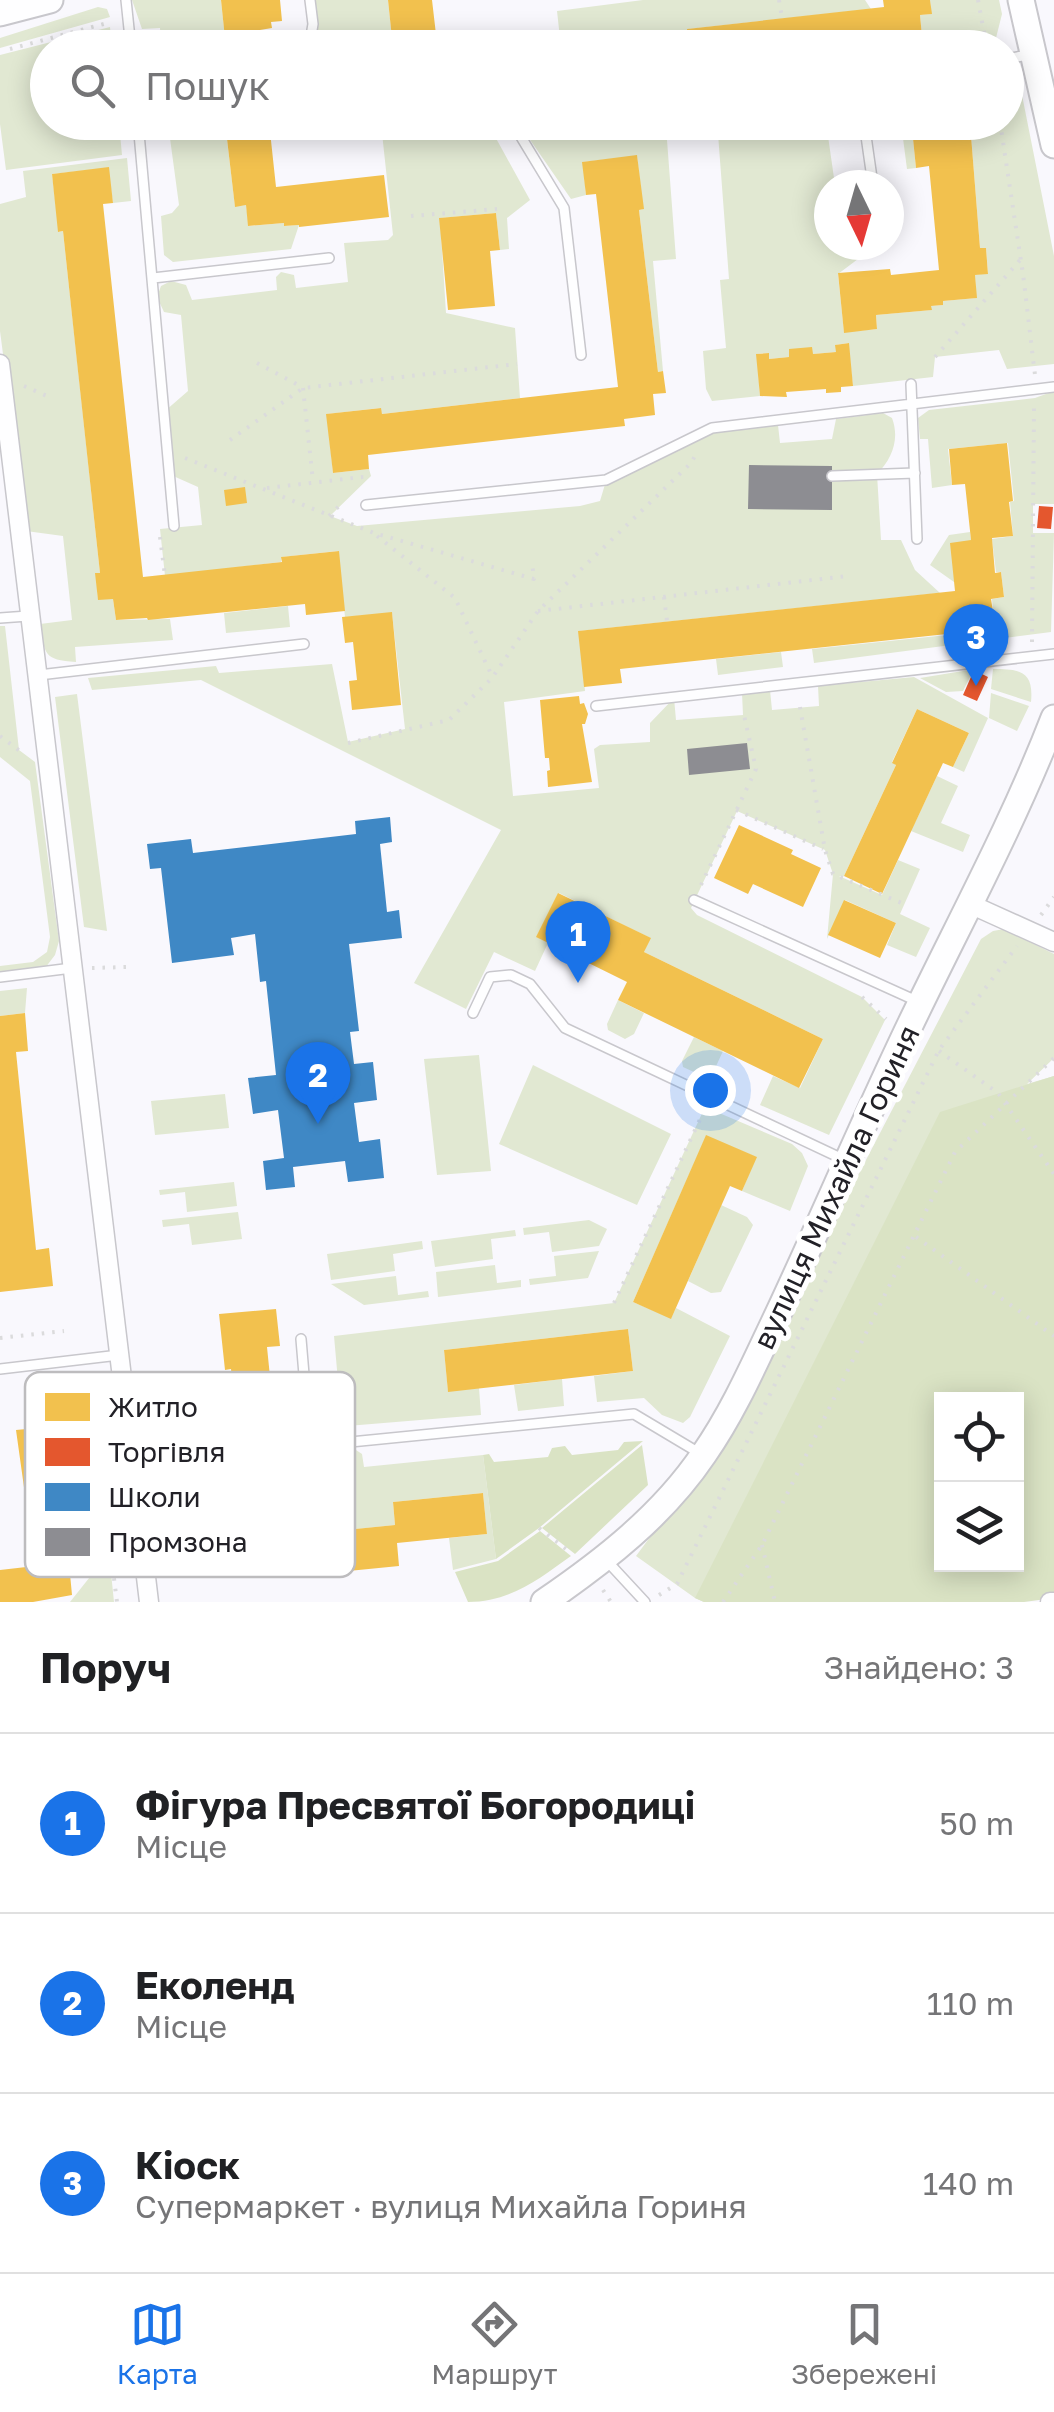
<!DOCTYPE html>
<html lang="uk">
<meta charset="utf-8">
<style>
:root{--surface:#fff;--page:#f2f2f2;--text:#202124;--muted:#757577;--line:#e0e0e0;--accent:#1a73e8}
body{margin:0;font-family:"Golos Text",sans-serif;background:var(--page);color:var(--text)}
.controls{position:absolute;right:30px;bottom:30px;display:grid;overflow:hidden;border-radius:0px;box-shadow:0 5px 25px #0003}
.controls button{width:90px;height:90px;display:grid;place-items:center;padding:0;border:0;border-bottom:2px solid var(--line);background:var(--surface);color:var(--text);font:50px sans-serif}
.compass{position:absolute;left:814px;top:170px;width:90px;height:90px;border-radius:50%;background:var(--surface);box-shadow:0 5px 25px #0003;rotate:175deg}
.you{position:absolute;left:710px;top:1090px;width:35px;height:35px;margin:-25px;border:8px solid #fff;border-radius:50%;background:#1a73e8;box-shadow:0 0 0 15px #1a73e833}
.badge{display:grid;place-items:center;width:65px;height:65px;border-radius:50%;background:var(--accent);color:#fff;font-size:32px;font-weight:700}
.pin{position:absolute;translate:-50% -82px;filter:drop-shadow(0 2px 5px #0008)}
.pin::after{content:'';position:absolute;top:52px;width:35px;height:30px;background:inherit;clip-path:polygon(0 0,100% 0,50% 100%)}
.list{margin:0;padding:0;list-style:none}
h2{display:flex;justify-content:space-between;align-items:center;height:130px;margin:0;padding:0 40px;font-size:42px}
h2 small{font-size:32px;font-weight:400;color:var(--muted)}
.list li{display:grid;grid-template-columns:65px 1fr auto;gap:30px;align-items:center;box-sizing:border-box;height:180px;padding:0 40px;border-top:2px solid var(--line)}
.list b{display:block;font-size:38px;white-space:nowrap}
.list p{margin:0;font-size:32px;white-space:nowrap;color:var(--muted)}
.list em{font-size:32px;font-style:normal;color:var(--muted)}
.icon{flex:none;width:55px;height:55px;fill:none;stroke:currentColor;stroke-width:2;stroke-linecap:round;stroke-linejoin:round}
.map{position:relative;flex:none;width:1054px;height:1602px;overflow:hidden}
.search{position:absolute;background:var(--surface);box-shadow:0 5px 25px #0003;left:30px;right:30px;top:30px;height:110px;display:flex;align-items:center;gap:25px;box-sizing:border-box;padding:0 35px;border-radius:55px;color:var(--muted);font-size:38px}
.sheet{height:670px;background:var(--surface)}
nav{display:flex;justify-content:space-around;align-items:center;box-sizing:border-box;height:140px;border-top:2px solid var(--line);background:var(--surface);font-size:28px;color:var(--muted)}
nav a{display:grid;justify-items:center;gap:5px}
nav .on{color:var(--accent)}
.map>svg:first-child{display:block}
</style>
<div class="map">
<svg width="1054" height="1602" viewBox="0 0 1054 1602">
<rect width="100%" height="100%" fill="#f9f8fd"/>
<path fill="#e1e8d2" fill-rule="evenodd" d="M132 0H221L226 47H161L160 28 142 29Z
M315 0H388L393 47H319Z
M643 0H865L871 9 688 29 689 48 561 47 557 11Z
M930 0H999L1002 14 996 38 927 47 876 48 889 44V39L922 36 920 15 931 14Z
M98 7 107 9 110 17 0 48V38Z
M110 27 112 47 48 48V122L119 123 122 155 6 170 0 124V55Z
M1007 73 1020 85 1054 256V364L1007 369 999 350 935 357 933 377 853 386 848 343 836 345V352L813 354 789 349V357L769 359 768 353 757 354 760 396 712 401 706 389 703 351 726 348 720 280 729 279 718 134 778 123H849L848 133 828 136 835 185H829V245H861L862 256 838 274 844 332 877 329 876 315 931 310V306L943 305V301L976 298 975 275 988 273 986 248H980L970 123 912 129 916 168 907 169 901 123 1006 122Z
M579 122H699L707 136 667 140 676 259 653 261 663 371 658 372 639 210 643 209 637 156 583 162 586 195 571 199 526 134 539 124Z
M146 123H225L235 206 246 205 249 226 284 223 285 226 299 225 291 249 173 262 164 255 161 216 172 213 179 205 169 131H151Z
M430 128 434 137 492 131 530 200 507 218 509 249 500 250 496 213 440 218 446 313 515 328 520 398 382 414 380 408 327 414 333 473 369 469 371 476 330 516 357 526 580 506 600 501 606 481 709 432 778 425 780 443 832 439 836 419 883 413 892 418C900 439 892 459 877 474L881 540H901L915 570 940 593 579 631 585 691 504 702 513 796 599 788 594 749 600 745 650 742V723L674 698 676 720 743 715 742 693 770 690 772 710 819 706 818 686 914 677 988 718 964 772 953 767 969 733 917 709 892 762 896 765 844 876H839L882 895 898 860 920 869 900 914 930 928 916 957 887 945 896 923 845 900 827 939 833 874 825 850 737 811 691 908 697 915 862 997 885 1020 829 1135 760 1105 773 1076 800 1088 823 1039 644 952 650 938 559 893 537 937 548 943 535 971 494 952 466 1009 414 983 501 830 201 680 92 690 88 678 216 666 219 673 332 664 348 742 405 729 392 613 345 617 338 551 282 557 281 562 165 576 160 529 202 525 198 487 171 475 165 411 188 391 181 315 164 312 157 297 161 286 171 281 186 285 192 300 277 290 276 277 281 272 294 275 296 288 348 282 344 243 388 240 393 235 382 133Z
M127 158 131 201 113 203 108 168 52 174 59 232 63 231 100 573H96L98 599H113L116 620 170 619 173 640 75 647 76 662C43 660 45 654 40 624L72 620 63 536 26 531 0 331V204L26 197 23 171Z
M1054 391V504H1033V533H1054L1051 632 814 663 812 649 947 635V629L961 627V622L994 619 992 599 1004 597 1001 572H996L992 539 1013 536 1010 502 1014 501 1008 443 948 449 952 485 932 488 928 439H920L918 418 929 410 1035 398Z
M970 532 971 540 954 582 930 565 949 535Z
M288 606 290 627 226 633 224 613Z
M0 626H5L19 750 35 762 59 941 55 955 42 972 0 977V966L33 962 47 952 50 937 30 781 0 757Z
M781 652 783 667 718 675 716 659Z
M993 669C1020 669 1034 671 1031 702L991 689Z
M969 670 973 671 963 691 946 692 920 678Z
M991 693 1029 706 1017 731 989 718Z
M77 694 107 931 84 927 55 697Z
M937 776 958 786 941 823 970 835 963 852 911 831Z
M1004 929 1054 954V1058L1027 1084 1054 1076 1024 1602H704L695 1598 636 1556 715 1450 981 939 993 931ZM942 1400H1016V1564H942Z
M27 988 25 1013 0 1016V991Z
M618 1000 644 1013 634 1034 625 1039 608 1030 607 1024Z
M694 1037 723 1051 712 1075 707 1078 683 1067 682 1061Z
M479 1055 491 1171 437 1175 424 1059Z
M533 1065 671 1134 637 1205 499 1144Z
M225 1094 229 1128 155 1135 151 1101Z
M705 1107 792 1144 802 1153 808 1166 790 1211 742 1191 756 1157 706 1136 633 1302 671 1318 676 1308 730 1336 690 1417 683 1423 662 1415 644 1398 597 1402 594 1376 633 1371 628 1329 444 1350 448 1391 479 1388 481 1415 335 1427 316 1413 311 1390 315 1383 338 1381 334 1336 614 1303Z
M234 1182 237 1206 187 1212 185 1192 160 1195 159 1190Z
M721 1205 747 1217 753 1225 721 1292 711 1293 688 1281Z
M238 1212 242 1239 192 1245 189 1224 163 1227 162 1220Z
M589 1220 607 1229 599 1246 552 1252 549 1232 524 1235 523 1228Z
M515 1230 516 1236 491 1239 493 1259 435 1267 431 1241Z
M422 1241 423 1249 393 1254 395 1271 331 1280 327 1254Z
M599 1251 588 1278 530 1285 529 1279 556 1276 554 1256Z
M495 1265 497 1283 521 1280V1287L438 1297 436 1272Z
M396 1276 398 1295 428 1291 429 1297 364 1305 331 1284Z
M562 1379 564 1406 518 1411 514 1385Z
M356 1450 362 1454 364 1467 483 1455 496 1559 453 1570 449 1538 487 1534 483 1493 393 1502 395 1525 327 1532 320 1462 324 1453Z
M109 1553 114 1602H70Z"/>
<path fill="#dae3c4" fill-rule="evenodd" d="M1054 1076V1598L1024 1602H704L695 1598 940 1112ZM942 1400H1016V1564H942Z
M643 1441 539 1528 496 1559 483 1455 489 1454 494 1462 548 1457 552 1448 565 1446 572 1455 618 1450 624 1442Z
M642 1445 648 1485 575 1554 542 1528Z
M540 1531 571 1556C539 1579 510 1602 468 1602L455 1572 498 1561Z"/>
<path fill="#f2c14e" d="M221 0H280L282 21 271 22 272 28 260 30V35L250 36 251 48H226Z
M388 0H432L437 43 544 31 545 48H393Z
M883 0H930L932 14 920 15 922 36 889 39 890 44 876 48H689L687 29 884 7Z
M644 30 646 46 630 47 629 31Z
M225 122H269L276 187 384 175 389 217 299 227V225L284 226V223L248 226 246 205 235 207Z
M970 123 980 248H986L988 274 975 275 977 298 943 301V305L931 306 932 310 876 315 877 329 844 333 838 273 890 269 891 275 939 270 929 166 916 168 912 129Z
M637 155 644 209 639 210 658 372 663 371 666 393 653 394 655 415 624 419 625 426 368 455 369 469 333 473 326 414 381 408 382 414 618 387 596 194 586 195 582 162Z
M109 167 113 203 103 204 143 577 282 562 281 557 339 551 345 611 306 615 305 604 148 620 147 618 116 620 113 599 98 600 95 573H100L77 362 63 231 58 232 52 174Z
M496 213 500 250 490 251 495 306 448 310 439 218Z
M849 343 853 386 841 387V392L826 393V389L786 392 787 397 760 396 756 354 769 353V359L789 357V349L812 347 813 354 836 352 835 345Z
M1007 443 1013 501 1009 502 1013 536 992 538 995 573 1001 572 1004 597 991 599 994 618 960 622 961 627 946 628 947 634 620 669 622 683 584 687 578 631 955 591 950 543 971 540 965 484 952 485 949 449Z
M245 487 247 503 226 506 224 490Z
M392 612 401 705 352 710 349 681 357 680 353 642 345 643 342 617Z
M579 696 580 704 584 703 588 714 585 724H582L592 782 548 787 547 771 550 770 549 758H545L540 700Z
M917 709 969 733 953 767 943 763 882 894 844 876 896 765 892 763Z
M739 825 793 850 791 854 821 868 803 907 753 884 748 894 714 878Z
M558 893 651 938 644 952 823 1039 799 1088 618 1000 627 982 536 937Z
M844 900 896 923 880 958 828 935Z
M25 1013 28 1051 16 1052 36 1250 49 1248 53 1286 0 1292V1016Z
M706 1135 757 1157 742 1191 730 1186 671 1319 633 1302Z
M276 1309 280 1346 267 1347 286 1536 395 1525 393 1502 483 1493 487 1534 397 1543 399 1566 308 1575 307 1570 291 1572V1568L262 1571 260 1546 245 1547 243 1529 247 1528 231 1369 225 1370 219 1314Z
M628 1329 633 1371 448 1392 444 1350Z
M78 1424 81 1460 65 1462 75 1549 82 1548 85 1572 70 1574 72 1595 33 1602H0V1570L35 1566 16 1430Z"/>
<path fill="#e4572e" d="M1039 506 1053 507 1051 529 1037 528Z
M974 670 988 677 977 701 963 695Z"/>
<path fill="#3f88c5" d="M390 817 392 842 380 844 387 912 399 910 402 938 349 944 359 1031 350 1032 354 1064 373 1062 377 1100 354 1103 359 1142 380 1139 384 1178 348 1182 345 1161 293 1167 295 1187 266 1190 263 1161 284 1158 278 1110 253 1114 248 1078 276 1075 266 981 260 982 255 934 231 938 234 955 172 963 161 868 150 869 147 844 191 839 193 853 356 834 355 821Z"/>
<path fill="#8d8d92" d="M749 465 832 466V510L748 509Z
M747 743 750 769 689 775 687 749Z"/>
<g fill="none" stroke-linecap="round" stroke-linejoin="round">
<defs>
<path id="lane" d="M126 0 131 48
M309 48 313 24 310 0
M1006 59 1028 55
M138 122 174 526
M314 122 327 133 425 122
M512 122 564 208 581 355
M864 122 873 185
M153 278 329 258
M911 384 917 539
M832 476 915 473
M366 505 606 480 712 428 1054 387
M0 618 28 616
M39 675 304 644
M596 706 1054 654
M694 900 919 1002
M0 977 72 968
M473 1013 490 977 511 975 530 984 565 1028 847 1161
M301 1339 310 1446 634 1414 701 1454
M0 1369 119 1355
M310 1446 317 1509
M607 1561 645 1602"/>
<path id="street" d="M0 364 149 1602
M972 905 1054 942
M1050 1602H1054"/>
<path id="secondary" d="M1021 0 1054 145
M0 13 50 0
M544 1602C604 1561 663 1515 704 1454 734 1411 755 1362 778 1314 823 1218 864 1121 910 1025 959 923 1013 824 1054 718"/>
</defs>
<use href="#lane" stroke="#c8c7cc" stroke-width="12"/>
<use href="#street" stroke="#c8c7cc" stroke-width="21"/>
<use href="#secondary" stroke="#c8c7cc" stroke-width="29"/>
<path stroke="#dbdbdc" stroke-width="4" stroke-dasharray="2.5 8" stroke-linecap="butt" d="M779 0 782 18
M978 0 987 48
M10 49 111 22
M1000 122 1023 274 1035 375
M411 216 497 209
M935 357 1021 259
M257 363 302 387
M24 386 47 396
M303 388 313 481
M230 440 303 388 517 364
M185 458 374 533 534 579 532 562
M267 488 371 476
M329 516 343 502
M377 536 455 598 492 676
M160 537 165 576
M664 597 667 621
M538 611 848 576
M1032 642 1034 406
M800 707 825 850 833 874 904 904
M0 736 25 755
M348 743 449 720 492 678 538 611 691 463 696 454
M736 810 823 849
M701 885 756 769 744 715
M1041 915 1054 897
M92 968 126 967
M862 997 886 1019
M939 1051 998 1093 1054 1174
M916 1237 1054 1336
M614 1303 703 1113
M0 1338 64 1331
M539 1528 571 1553
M762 1545 775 1602
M110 1547 117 1602
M603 1590 611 1602
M659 1595 677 1584 939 1050 1017 946
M723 1602 762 1545 955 1152 1054 1058"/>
<use href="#lane" stroke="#fefeff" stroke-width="9"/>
<use href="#street" stroke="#fefeff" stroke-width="18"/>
<use href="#secondary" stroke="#fefeff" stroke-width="25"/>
</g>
<g text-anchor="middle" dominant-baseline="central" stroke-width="10" stroke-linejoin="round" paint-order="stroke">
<g font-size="30" fill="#222127" stroke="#fff">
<text transform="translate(836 1187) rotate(-65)">вулиця Михайла Гориня</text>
</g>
</g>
<rect x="25" y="1372" width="330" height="205" rx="15" fill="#fff" stroke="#bdbcbe" stroke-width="2.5"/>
<rect x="45" y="1393" width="45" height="28" fill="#f2c14e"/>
<rect x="45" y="1438" width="45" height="28" fill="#e4572e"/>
<rect x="45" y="1483" width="45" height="28" fill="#3f88c5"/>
<rect x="45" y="1528" width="45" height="28" fill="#8d8d92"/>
<g font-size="28" fill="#222127">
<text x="108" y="1417">Житло</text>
<text x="108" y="1462">Торгівля</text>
<text x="108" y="1507">Школи</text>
<text x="108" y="1552">Промзона</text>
</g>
</svg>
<div class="controls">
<button><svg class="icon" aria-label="locate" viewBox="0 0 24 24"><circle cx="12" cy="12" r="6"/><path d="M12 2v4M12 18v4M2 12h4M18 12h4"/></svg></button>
<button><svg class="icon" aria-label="layers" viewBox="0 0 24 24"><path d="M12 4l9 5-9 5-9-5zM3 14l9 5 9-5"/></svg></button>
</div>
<svg class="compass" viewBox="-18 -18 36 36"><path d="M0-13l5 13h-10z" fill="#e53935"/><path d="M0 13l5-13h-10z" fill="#757577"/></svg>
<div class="you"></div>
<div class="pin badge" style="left:578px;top:983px">1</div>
<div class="pin badge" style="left:318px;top:1124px">2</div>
<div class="pin badge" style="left:976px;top:686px">3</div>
<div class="search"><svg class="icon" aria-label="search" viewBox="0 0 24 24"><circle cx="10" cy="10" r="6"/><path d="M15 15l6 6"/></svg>Пошук</div>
</div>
<section class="sheet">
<h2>Поруч<small>Знайдено: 3</small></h2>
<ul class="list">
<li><span class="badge">1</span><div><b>Фігура Пресвятої Богородиці</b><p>Місце</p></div><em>50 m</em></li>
<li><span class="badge">2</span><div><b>Еколенд</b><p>Місце</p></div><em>110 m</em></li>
<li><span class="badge">3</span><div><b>Кіоск</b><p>Супермаркет · вулиця Михайла Гориня</p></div><em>140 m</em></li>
</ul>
</section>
<nav>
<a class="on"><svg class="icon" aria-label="map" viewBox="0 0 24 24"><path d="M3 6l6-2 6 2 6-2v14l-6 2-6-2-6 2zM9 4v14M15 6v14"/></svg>Карта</a>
<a><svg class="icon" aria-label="directions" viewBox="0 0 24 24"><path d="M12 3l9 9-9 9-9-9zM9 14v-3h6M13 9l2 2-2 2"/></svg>Маршрут</a>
<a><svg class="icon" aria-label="saved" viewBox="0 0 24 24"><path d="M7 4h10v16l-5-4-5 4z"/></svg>Збережені</a>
</nav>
